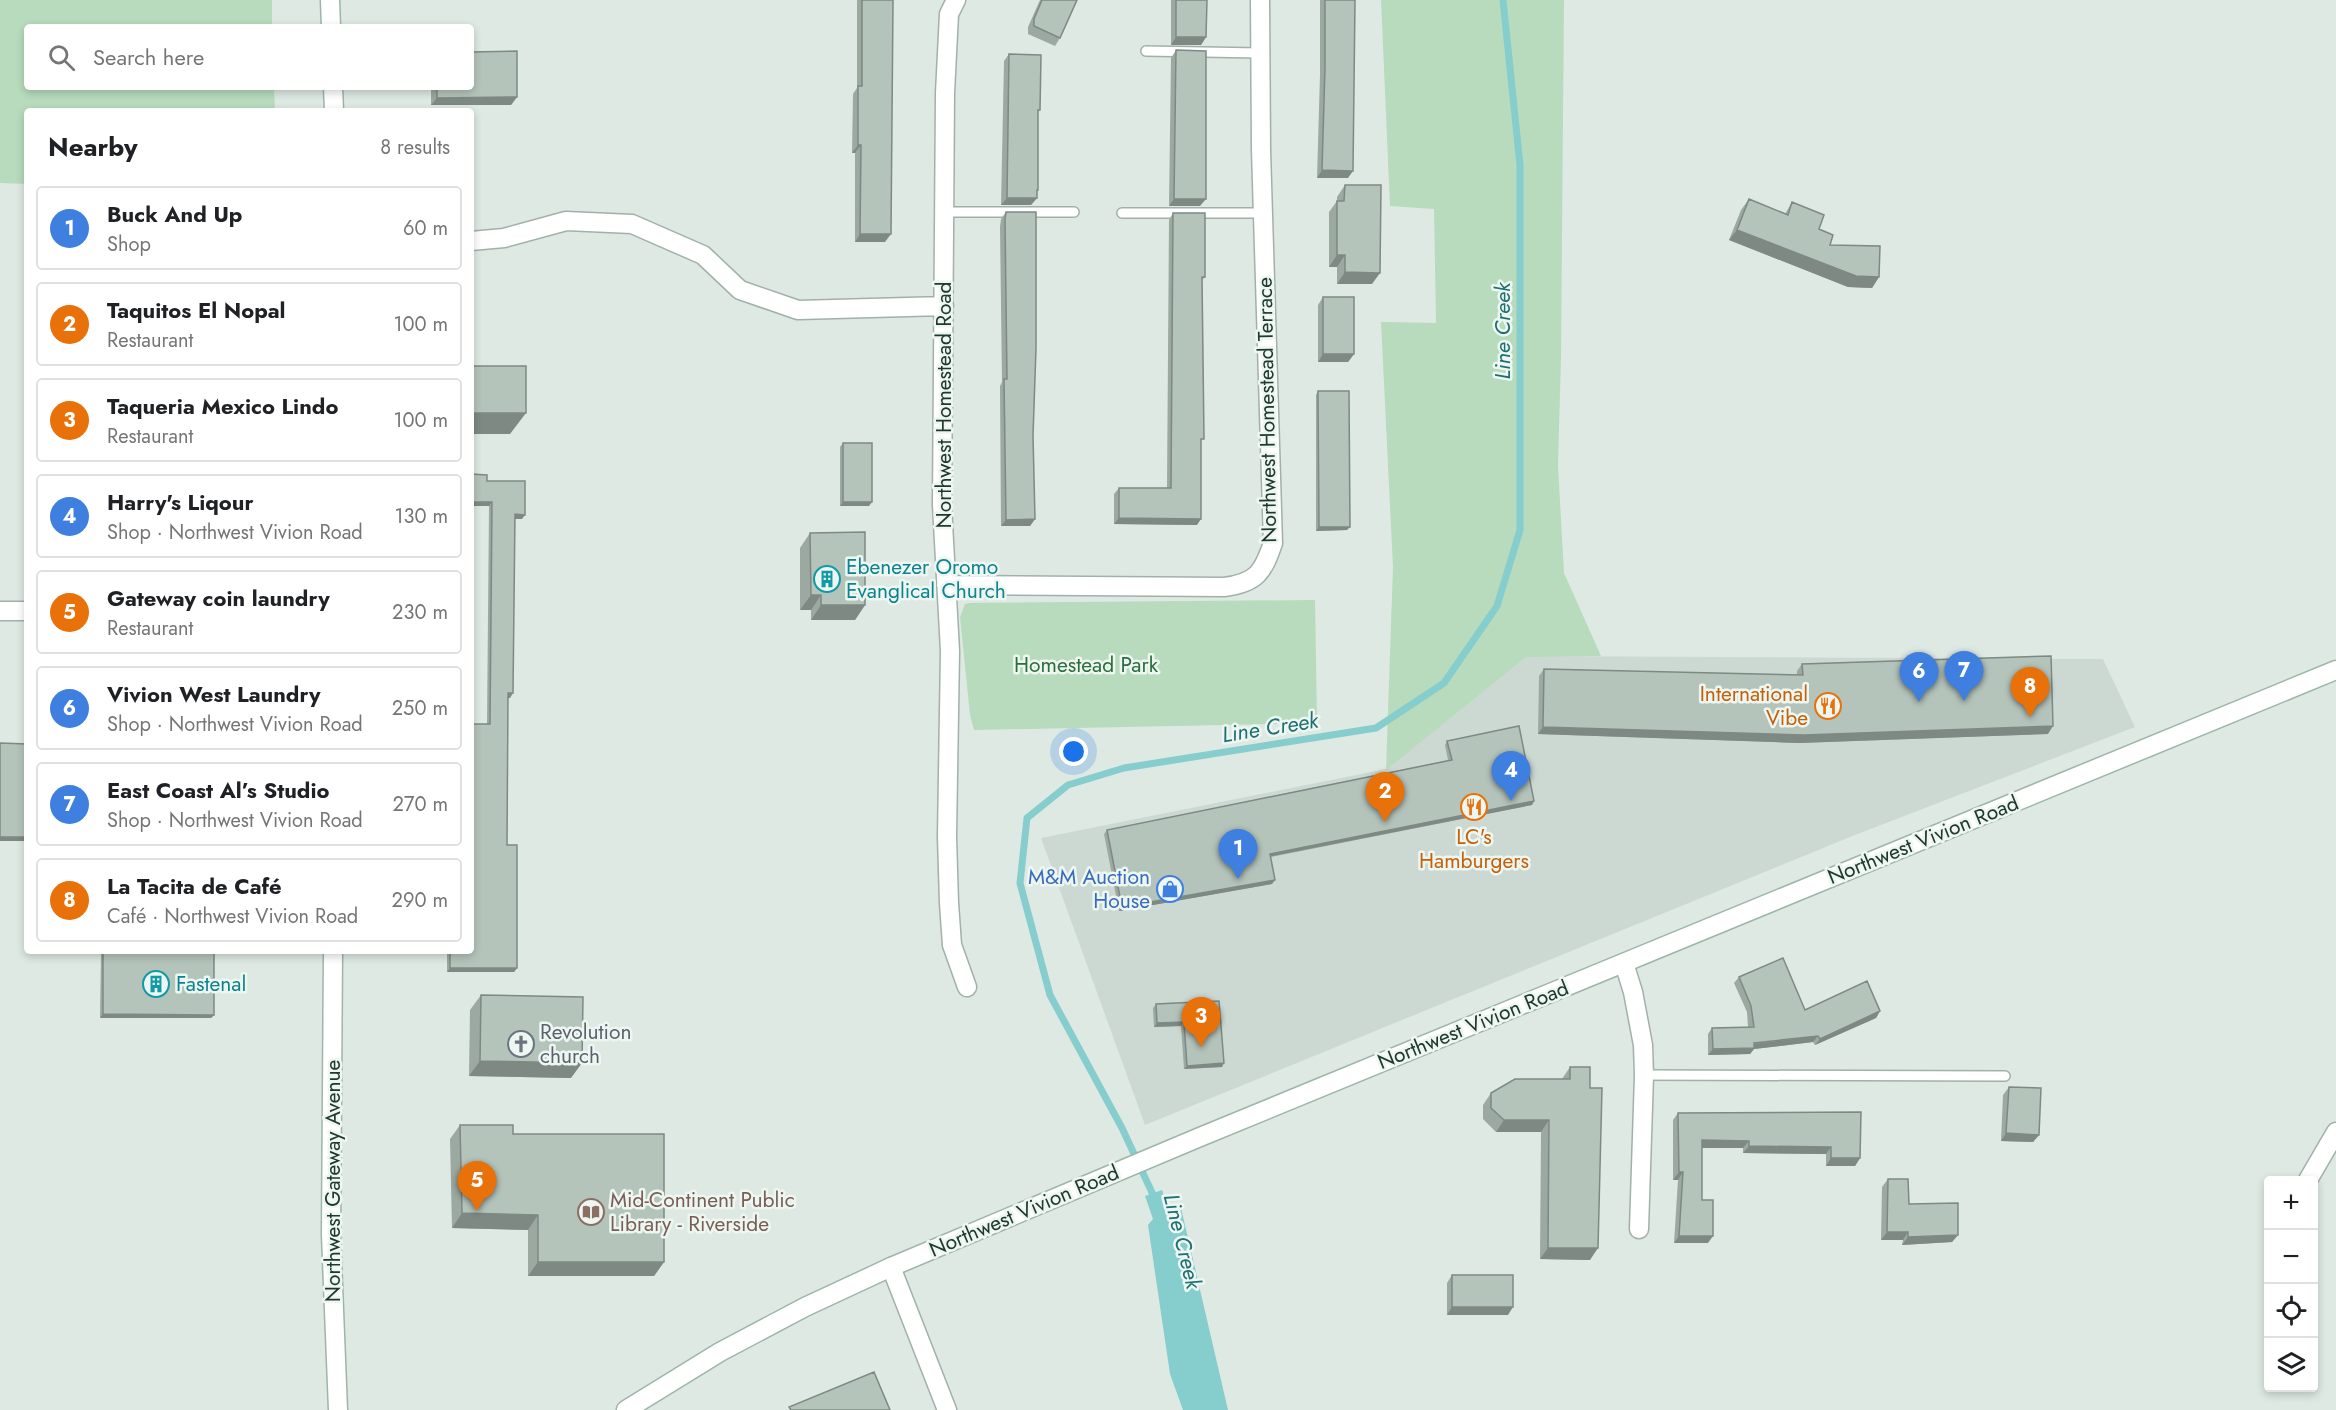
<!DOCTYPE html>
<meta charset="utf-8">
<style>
:root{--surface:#fff;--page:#f6f6f6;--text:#202124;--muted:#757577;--line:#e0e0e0;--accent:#1a73e8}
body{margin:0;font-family:Jost,sans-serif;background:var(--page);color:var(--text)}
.controls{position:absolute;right:18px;bottom:18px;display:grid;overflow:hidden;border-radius:6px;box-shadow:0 3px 9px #0003}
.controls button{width:54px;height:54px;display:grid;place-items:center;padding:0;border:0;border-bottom:2px solid var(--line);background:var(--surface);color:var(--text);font:30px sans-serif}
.you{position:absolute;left:1074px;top:752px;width:21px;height:21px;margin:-15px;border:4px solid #fff;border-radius:50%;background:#1a73e8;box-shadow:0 0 0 9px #1a73e833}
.badge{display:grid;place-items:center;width:39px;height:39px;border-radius:50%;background:var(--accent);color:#fff;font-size:20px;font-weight:700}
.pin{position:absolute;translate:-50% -50px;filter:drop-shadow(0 2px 3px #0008)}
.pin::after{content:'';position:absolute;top:32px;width:21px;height:18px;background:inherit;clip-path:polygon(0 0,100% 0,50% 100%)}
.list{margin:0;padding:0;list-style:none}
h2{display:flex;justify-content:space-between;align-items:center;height:78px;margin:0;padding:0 24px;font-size:26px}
h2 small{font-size:20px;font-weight:400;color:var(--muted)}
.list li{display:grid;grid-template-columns:39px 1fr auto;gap:18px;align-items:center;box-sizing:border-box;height:84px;margin:0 12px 12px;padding:0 12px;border:2px solid var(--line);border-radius:6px}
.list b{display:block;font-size:22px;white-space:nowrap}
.list p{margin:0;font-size:20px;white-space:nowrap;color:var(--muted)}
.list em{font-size:20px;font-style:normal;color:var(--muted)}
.icon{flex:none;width:33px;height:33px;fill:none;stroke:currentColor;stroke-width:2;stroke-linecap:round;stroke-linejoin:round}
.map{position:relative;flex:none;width:2336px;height:1410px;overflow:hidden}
.search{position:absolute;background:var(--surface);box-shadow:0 3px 9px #0003;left:24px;top:24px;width:450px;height:66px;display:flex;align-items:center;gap:15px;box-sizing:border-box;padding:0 21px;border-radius:6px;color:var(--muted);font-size:22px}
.panel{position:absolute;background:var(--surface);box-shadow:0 3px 9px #0003;left:24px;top:108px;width:450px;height:846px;border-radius:6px}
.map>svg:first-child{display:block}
</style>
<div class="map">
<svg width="2336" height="1410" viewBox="0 0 2336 1410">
<rect width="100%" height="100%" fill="#dee9e3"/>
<path fill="#ccd9d2" d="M1526 656 2103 659 2135 727 1855 835 1145 1125 1041 838 1386 769Z"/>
<path fill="#b7dbbc" d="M0 0H272V27H27V87H274L275 111H27V184L0 183Z
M1381 0H1564L1561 356 1558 466 1564 573 1601 656 1526 657 1386 770 1393 567 1381 322 1436 323 1434 209 1390 206Z
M1315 600 1317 723 974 730 970 715 960 617 965 604 969 603Z"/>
<path fill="#86cdce" d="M1162 1190 1167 1204 1181 1208 1228 1410H1183L1170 1374 1148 1225 1153 1219 1145 1196Z"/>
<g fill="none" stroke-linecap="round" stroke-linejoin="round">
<path stroke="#86cdce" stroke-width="7" d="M1155 1199 1122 1128 1050 995 1020 883 1027 818 1068 785 1124 768 1376 728 1444 683 1497 606 1520 530V165L1503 0"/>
<defs>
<path id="service" d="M1146 51 1260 53
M944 212H1074
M1122 213H1263
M1644 1075 2005 1076"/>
<path id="minor" d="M956 0 949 14 945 93 942 505 950 651 947 837 949 903 952 945 967 987
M471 241 504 238 566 221 632 224 703 255 740 290 798 310 944 306
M946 585 1224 587C1257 583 1263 572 1273 543L1261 150 1260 0
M0 611H27
M1624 963 1633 992 1643 1045 1644 1075 1639 1229
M2308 1180 2336 1132
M891 1267 947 1410"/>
<path id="secondary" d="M330 0 331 27
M333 87 334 111
M333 951 331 1235 338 1410
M626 1410 720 1352 805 1307 891 1267 1200 1137 2336 670"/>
</defs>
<use href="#service" stroke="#a1b1a9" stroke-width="12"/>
<use href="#minor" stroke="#a1b1a9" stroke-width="21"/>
<use href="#secondary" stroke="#9eb5a9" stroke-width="21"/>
<use href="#service" stroke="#fff" stroke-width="9"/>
<use href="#minor" stroke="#fff" stroke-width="18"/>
<use href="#secondary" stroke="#fff" stroke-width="18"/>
</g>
<path fill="#9ba9a1" d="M857 0H889L885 242H855V153H852L853 94 857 88Z
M1040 0H1077L1060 38 1055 46 1028 34V27Z
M1171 0H1207L1206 37 1201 45H1171Z
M1320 0H1355L1348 178H1317L1320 75Z
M1176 50 1200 206H1169L1171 58Z
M1009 54 1040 110 1038 112 1037 198 1031 205H1001L1004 61Z
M431 87H471L517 97 511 105H431Z
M1345 185 1372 284H1337V267H1329V212L1337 201V197Z
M1749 199 1785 214 1792 202 1819 229 1830 245 1879 277 1872 288 1848 287 1729 240 1741 210Z
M1006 212 1033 436 1035 519 1030 526H1001L1000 386 1002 382 1000 227 1001 219Z
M1173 213 1205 277 1202 280 1201 443 1197 525 1114 524V494L1119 488H1167L1169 220Z
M1323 297 1354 354 1348 362H1318V305Z
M1318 391 1347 530 1316 531V395Z
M843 443 869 506H840V447Z
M487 481 522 519H515L510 698H508L507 845 517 968 514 972H447V951H471L487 724 489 506Z
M810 533 865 605 855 620H811V610H800V548Z
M1802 664 2048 734 1799 743 1538 734 1539 676 1544 669 1797 675V671Z
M1447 741 1534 801 1532 805 1271 857 1272 884 1119 911 1104 834 1107 830 1448 760 1445 745Z
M101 951H214V1015L211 1018H100Z
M1739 977 1805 1010 1880 1011 1876 1018 1815 1045 1813 1042 1754 1049 1750 1054 1708 1055V1034L1712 1028 1748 1027 1747 1012 1734 983Z
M481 995 571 1078 469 1076 470 1010Z
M1219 1001 1222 1067 1184 1069 1181 1026 1154 1027 1153 1008 1156 1004Z
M1570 1067 1590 1260 1540 1259 1541 1132H1496L1483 1119V1105L1491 1093 1562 1079Z
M2009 1087 2039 1135 2033 1142 2001 1141 2003 1095Z
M1861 1112 1860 1158 1855 1166H1826V1154L1743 1153V1148H1702V1200L1708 1243H1674L1678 1180H1673V1120L1678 1113Z
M460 1125 513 1134 664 1262 654 1276H528V1230L452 1228 450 1139Z
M1888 1179 1909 1204 1958 1235 1952 1242 1902 1245 1903 1240H1881L1882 1187Z
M1452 1275 1508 1315H1447V1283Z"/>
<path fill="#7e8983" d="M1176 37H1206L1201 45H1171Z
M517 97 511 105H431L437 98Z
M858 145H861L855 153H852Z
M1322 170 1353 171 1348 178H1317Z
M1007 198H1037L1031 205H1001Z
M1174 199H1206L1200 206H1169Z
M1737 230 1879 277 1872 288 1848 287 1729 240Z
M860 234H891L885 242H855Z
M1337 255H1345L1337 267H1329Z
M1345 272 1380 273 1372 284H1337Z
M1323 354H1354L1348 362H1318Z
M471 413H526L510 434H471Z
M471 502H492L489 506H471Z
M843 502H872L869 506H840Z
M515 514 525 515 522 519H512Z
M1119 518 1201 519 1197 525 1114 524Z
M1035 519 1030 526H1001L1006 520Z
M1319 527H1350L1347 530 1316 531Z
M811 595H821L811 610H800Z
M821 605H865L855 620H811Z
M508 693H513L510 698H505Z
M2053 726 2048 734 1799 743 1538 734 1543 727Z
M1534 801 1532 805 1268 857 1270 854Z
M0 837H27V841H0Z
M1275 880 1272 884 1119 911 1122 907Z
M450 968H517L514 972H447Z
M1880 1011 1876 1018 1815 1045 1820 1039Z
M103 1014 214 1015 211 1018H100Z
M1184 1022 1181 1026 1154 1027 1157 1023Z
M1818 1036 1813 1042 1754 1049 1750 1054 1708 1055 1713 1049Z
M480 1061 582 1063 571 1078 469 1076Z
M1224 1063 1222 1067 1184 1069 1187 1066Z
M1504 1120H1549L1541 1132H1496Z
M2006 1133 2039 1135 2033 1142 2001 1141Z
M1702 1140 1749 1141 1743 1148H1697Z
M1749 1146 1831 1147 1826 1154 1743 1153Z
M1831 1158H1860L1855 1166H1826Z
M1679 1172H1683L1678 1180H1673Z
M462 1213 538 1215 528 1230 452 1228Z
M1887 1232H1908L1903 1240H1881Z
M1958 1235 1952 1242 1902 1245 1908 1237Z
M1679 1236H1713L1708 1243H1674Z
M1548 1248H1598L1590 1260 1540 1259Z
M538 1262H664L654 1276H528Z
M1452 1307H1513L1508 1315H1447Z"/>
<path fill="#b4c4bb" stroke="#7e8983" stroke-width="1.5" d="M862 0H893L891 234H860L861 145H858V86H862Z
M1042 0H1077L1060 38 1034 26V19Z
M1176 0H1207L1206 37H1176Z
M1325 0H1355L1353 171 1322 170 1325 67Z
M1176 50 1206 51V199H1174Z
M517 51V97L437 98V87H471V52Z
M1009 54 1041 55 1040 110H1038V190H1037V198H1007Z
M1345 185H1381L1380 273 1345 272V255H1337V201H1344Z
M1749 199 1788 215 1792 202 1824 215 1819 229 1833 235 1830 245 1880 246 1879 277 1856 276 1737 230Z
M1006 212H1036V348L1033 436 1035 519 1006 520 1004 379H1007L1005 220Z
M1173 213H1205V277H1202L1204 439H1201V519L1119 518V488H1171Z
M1323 297H1354V354H1323Z
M471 366H526V413H471Z
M1318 391H1349L1350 527H1319Z
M843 443H872V502H843Z
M471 474 487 475V481H525V515L515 514 513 693H508L507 845H517V968H450V951H471V724H490L492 502H471Z
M865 532V605H821V595H811L810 533Z
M2051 656 2053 726 1804 735 1543 727 1544 669 1803 675 1802 664Z
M1519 726 1534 801 1270 854 1275 880 1122 907 1107 830 1452 760 1447 741Z
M0 743 27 744V837H0Z
M103 951H214V1015L103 1014Z
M1783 958 1805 1010 1867 981 1880 1011 1820 1039 1818 1036 1754 1043V1048L1713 1049 1712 1028 1754 1027 1751 1006 1739 977Z
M481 995 583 997 582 1063 480 1061Z
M1219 1001 1224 1063 1187 1066 1184 1022 1157 1023 1156 1004Z
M1570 1067H1590V1088H1602L1598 1248H1548L1549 1120H1504L1491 1108V1093L1515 1079H1570Z
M2009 1087 2041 1088 2039 1135 2006 1133Z
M1861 1112 1860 1158H1831V1147L1749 1146V1141L1702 1140V1200H1713V1236H1679L1683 1172H1679L1678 1113Z
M460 1125H513V1134H664V1262H538V1215L462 1213Z
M1888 1179H1908L1909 1204 1958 1203V1235L1908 1237V1232H1887Z
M1452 1275H1513V1307H1452Z
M874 1372 890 1410H791L789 1407Z"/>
<defs>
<symbol id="building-ring" viewBox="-11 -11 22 22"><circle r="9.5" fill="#eef6f1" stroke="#0f9aa8" stroke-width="1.5"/><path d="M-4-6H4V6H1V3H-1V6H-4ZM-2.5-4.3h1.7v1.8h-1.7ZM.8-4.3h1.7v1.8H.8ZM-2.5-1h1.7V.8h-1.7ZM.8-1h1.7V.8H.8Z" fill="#0f9aa8"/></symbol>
<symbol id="restaurant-ring" viewBox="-11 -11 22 22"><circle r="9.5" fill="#eef6f1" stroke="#e8710a" stroke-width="1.5"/><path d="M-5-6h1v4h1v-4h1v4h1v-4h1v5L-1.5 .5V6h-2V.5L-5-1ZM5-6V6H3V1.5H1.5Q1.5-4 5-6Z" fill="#e8710a"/></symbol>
<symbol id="shop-ring" viewBox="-11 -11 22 22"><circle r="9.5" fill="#eef6f1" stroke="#3f7fe0" stroke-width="1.5"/><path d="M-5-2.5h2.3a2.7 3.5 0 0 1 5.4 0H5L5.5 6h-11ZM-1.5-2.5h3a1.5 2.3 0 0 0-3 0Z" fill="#3f7fe0"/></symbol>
<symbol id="church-ring" viewBox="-11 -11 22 22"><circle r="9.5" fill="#eef6f1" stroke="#6b7280" stroke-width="1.5"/><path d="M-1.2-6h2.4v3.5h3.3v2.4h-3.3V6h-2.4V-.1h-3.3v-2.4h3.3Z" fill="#6b7280"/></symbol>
<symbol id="library-ring" viewBox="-11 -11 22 22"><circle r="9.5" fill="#eef6f1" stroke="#8d6e63" stroke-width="1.5"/><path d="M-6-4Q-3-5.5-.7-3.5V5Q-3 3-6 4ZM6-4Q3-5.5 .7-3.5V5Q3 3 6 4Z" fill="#8d6e63"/></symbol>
</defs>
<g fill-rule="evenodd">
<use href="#building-ring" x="812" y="564" width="30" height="30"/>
<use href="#restaurant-ring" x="1813" y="691" width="30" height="30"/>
<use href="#restaurant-ring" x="1459" y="792" width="30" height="30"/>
<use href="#shop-ring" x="1155" y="874" width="30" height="30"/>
<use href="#building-ring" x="141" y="969" width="30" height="30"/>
<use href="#church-ring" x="506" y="1029" width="30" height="30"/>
<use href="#library-ring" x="576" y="1197" width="30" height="30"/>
</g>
<g text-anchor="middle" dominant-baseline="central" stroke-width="5" stroke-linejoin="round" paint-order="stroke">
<g font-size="21" fill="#20392f" stroke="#eef6f1">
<text transform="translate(944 405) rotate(-90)">Northwest Homestead Road</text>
<text transform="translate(1267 410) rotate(-91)">Northwest Homestead Terrace</text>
<text transform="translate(1923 840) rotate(-22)">Northwest Vivion Road</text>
<text transform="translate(1473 1025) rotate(-22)">Northwest Vivion Road</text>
<text transform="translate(333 1181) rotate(-90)">Northwest Gateway Avenue</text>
<text transform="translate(1024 1211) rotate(-23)">Northwest Vivion Road</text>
</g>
<g font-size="21" fill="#0d838f" stroke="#eef6f1" text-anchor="start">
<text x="846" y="567">Ebenezer Oromo<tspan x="846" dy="24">Evanglical Church</tspan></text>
<text x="176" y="984">Fastenal</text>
</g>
<g font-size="21" fill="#2b6e3c" stroke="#eef6f1">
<text x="1086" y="665">Homestead Park</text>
</g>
<g font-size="21" fill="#c56008" stroke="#eef6f1" text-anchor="end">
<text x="1808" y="694">International<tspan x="1808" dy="24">Vibe</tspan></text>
<text x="1474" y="837" text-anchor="middle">LC's<tspan x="1474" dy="24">Hamburgers</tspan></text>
</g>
<g font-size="21" fill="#366cbe" stroke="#eef6f1" text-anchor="end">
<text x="1150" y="877">M&amp;M Auction<tspan x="1150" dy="24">House</tspan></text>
</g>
<g font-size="21" fill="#5b616d" stroke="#eef6f1" text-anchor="start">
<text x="540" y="1032">Revolution<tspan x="540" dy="24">church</tspan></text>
</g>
<g font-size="21" fill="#785e54" stroke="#eef6f1" text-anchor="start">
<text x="610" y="1200">Mid-Continent Public<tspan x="610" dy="24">Library - Riverside</tspan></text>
</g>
<g font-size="22" font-style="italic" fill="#1c6f72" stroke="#eef6f1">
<text transform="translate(1502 331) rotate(-90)">Line Creek</text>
<text transform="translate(1270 727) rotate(-9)">Line Creek</text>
<text transform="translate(1183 1241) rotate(76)">Line Creek</text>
</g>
</g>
</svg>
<div class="controls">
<button>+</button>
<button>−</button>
<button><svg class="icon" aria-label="locate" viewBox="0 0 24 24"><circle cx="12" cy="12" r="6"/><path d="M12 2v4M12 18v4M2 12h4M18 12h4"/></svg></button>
<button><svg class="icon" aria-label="layers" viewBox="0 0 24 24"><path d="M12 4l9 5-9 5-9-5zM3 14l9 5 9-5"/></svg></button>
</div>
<div class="you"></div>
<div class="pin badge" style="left:1238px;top:879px;background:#3f7fe0">1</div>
<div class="pin badge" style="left:1385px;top:822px;background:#e8710a">2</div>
<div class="pin badge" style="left:1201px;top:1047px;background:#e8710a">3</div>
<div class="pin badge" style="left:1511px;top:801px;background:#3f7fe0">4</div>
<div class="pin badge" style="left:477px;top:1211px;background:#e8710a">5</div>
<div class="pin badge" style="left:1919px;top:702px;background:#3f7fe0">6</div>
<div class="pin badge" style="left:1964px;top:701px;background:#3f7fe0">7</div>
<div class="pin badge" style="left:2030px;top:717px;background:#e8710a">8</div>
<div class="search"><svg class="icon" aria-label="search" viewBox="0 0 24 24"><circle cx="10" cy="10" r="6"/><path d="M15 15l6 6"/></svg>Search here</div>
<section class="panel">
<h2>Nearby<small>8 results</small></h2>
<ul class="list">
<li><span class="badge" style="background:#3f7fe0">1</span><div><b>Buck And Up</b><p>Shop</p></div><em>60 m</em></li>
<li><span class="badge" style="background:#e8710a">2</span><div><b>Taquitos El Nopal</b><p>Restaurant</p></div><em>100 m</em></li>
<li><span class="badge" style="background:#e8710a">3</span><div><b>Taqueria Mexico Lindo</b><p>Restaurant</p></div><em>100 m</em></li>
<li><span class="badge" style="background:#3f7fe0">4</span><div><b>Harry's Liqour</b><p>Shop · Northwest Vivion Road</p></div><em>130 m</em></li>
<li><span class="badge" style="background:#e8710a">5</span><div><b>Gateway coin laundry</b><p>Restaurant</p></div><em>230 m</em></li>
<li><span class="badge" style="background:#3f7fe0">6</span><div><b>Vivion West Laundry</b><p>Shop · Northwest Vivion Road</p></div><em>250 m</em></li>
<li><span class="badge" style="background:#3f7fe0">7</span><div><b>East Coast Al’s Studio</b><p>Shop · Northwest Vivion Road</p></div><em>270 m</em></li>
<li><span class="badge" style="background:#e8710a">8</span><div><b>La Tacita de Café</b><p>Café · Northwest Vivion Road</p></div><em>290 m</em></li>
</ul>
</section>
</div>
